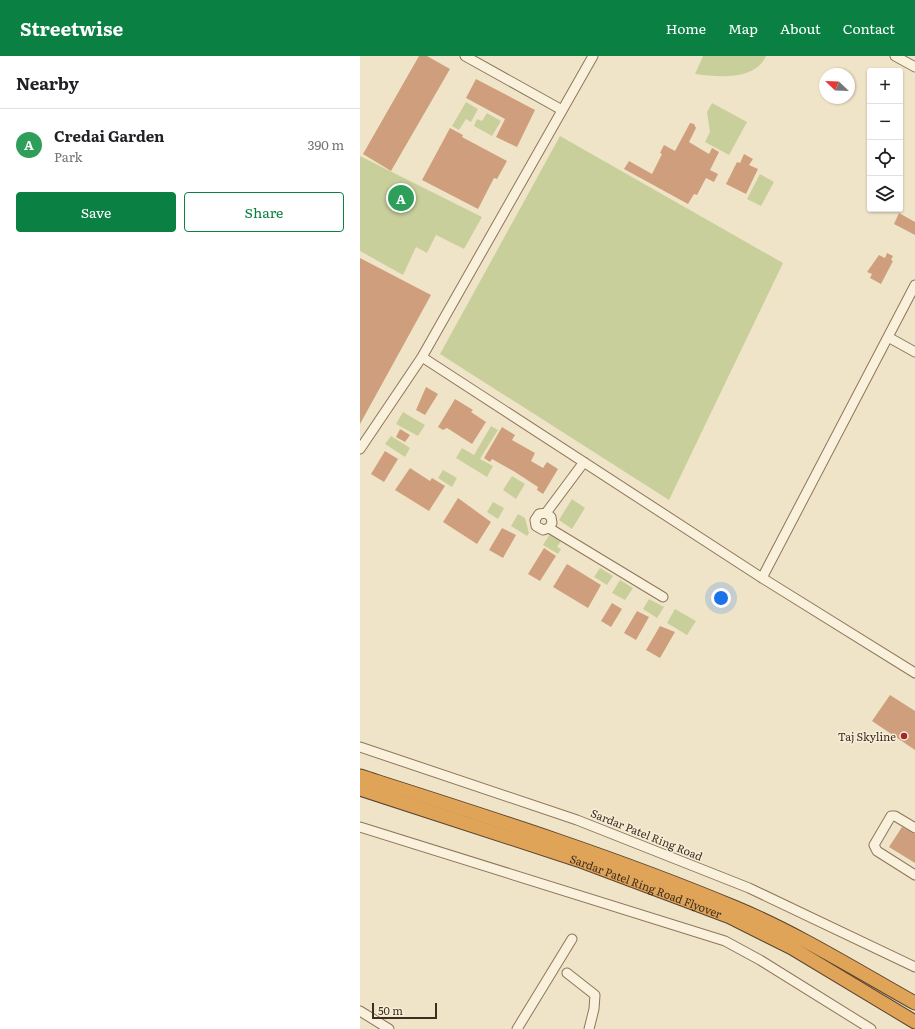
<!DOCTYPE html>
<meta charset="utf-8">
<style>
:root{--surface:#fff;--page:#f2f2f2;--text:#202124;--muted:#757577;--line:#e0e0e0;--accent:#0b8043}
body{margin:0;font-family:Literata,serif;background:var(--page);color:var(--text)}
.controls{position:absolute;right:12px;top:12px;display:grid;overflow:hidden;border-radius:4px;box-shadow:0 1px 3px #0004}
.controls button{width:36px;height:36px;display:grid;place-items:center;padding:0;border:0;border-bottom:1px solid var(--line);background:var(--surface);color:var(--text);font:20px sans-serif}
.compass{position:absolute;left:459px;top:12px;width:36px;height:36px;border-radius:50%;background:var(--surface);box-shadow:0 1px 3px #0004;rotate:293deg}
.scale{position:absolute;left:12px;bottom:10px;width:65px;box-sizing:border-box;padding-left:4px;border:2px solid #3d2e20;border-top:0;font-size:11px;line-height:14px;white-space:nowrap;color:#3d2e20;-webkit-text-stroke:3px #f7eed8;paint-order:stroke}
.you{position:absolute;left:361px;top:542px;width:14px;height:14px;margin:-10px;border:3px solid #fff;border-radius:50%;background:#1a73e8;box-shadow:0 0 0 6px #1a73e833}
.badge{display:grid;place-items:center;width:26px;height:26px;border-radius:50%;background:var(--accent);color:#fff;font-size:13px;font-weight:700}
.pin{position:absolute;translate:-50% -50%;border:2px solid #fff;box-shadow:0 1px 4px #0006}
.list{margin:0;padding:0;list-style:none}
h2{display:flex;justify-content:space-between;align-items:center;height:52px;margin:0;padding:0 16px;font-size:17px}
h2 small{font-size:13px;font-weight:400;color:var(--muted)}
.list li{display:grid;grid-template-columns:26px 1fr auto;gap:12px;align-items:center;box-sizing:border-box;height:72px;padding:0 16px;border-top:1px solid var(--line)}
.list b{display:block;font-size:15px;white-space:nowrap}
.list p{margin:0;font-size:13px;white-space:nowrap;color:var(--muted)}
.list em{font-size:13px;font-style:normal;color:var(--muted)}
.actions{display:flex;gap:8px;padding:12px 16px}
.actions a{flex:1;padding:9px 0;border:1px solid var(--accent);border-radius:4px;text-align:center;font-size:14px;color:var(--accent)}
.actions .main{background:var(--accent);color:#fff}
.icon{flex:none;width:22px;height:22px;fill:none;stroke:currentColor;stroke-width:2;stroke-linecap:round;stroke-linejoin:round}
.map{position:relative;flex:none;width:555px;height:973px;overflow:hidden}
header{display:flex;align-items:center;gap:24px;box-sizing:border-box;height:56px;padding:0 20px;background:var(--accent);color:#fff}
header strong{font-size:19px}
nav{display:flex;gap:22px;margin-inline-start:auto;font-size:14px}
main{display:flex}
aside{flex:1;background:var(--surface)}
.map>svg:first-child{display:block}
</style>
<header>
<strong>Streetwise</strong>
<nav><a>Home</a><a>Map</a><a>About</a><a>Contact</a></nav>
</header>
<main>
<aside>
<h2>Nearby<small></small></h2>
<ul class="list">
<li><span class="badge" style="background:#2e9e5b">A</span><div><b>Credai Garden</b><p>Park</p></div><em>390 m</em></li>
</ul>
<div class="actions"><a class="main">Save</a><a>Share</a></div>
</aside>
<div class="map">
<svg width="555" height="973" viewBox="0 0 555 973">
<rect width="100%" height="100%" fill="#f0e4c8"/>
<path fill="#c9cf9b" d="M343 0H406C395 25 358 21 335 18Z
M106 46 118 53 111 66 106 63 99 74 92 70Z
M352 47 387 66 369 99 345 86 350 76 347 56Z
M127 57 141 65 132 80 114 70 117 63 122 65Z
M200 80 423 207 309 444 80 298Z
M0 100 122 161 104 193 76 179 67 197 56 191 43 219 0 195Z
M400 118 414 126 401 150 387 143Z
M43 356 65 369 58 380 36 368Z
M131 370 138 374 120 403 133 410 127 421 96 402 102 392 114 399Z
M31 380 50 392 45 401 25 388Z
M83 414 97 422 92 431 78 422Z
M152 420 165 428 156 443 143 434Z
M212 443 225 452 212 473 199 464Z
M133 446 144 452 138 463 127 456Z
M158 458 165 462 169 477 167 480 151 470Z
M190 478 201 485 197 491 201 493 198 498 183 489Z
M240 512 253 520 247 529 234 521Z
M260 524 273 532 265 544 252 537Z
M289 543 304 551 297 562 283 553Z
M315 553 336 565 327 579 307 567Z"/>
<path fill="#cf9f7d" d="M59 0H67L90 13 31 115 3 98Z
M116 23 175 54 157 91 136 81 145 63 106 42Z
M330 67 334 68 336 72 329 86 349 98 352 92 359 96 350 114 358 118 354 126 346 122 337 139 334 138 328 148 264 113 269 105 292 118 302 98 300 97 304 89 315 95Z
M90 72 103 79 102 81 147 105 137 123 134 122 118 153 62 124Z
M384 98 393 103 389 109 398 113 386 138 366 128 377 106 380 107Z
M539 157 555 166V179L534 168Z
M527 197 533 200 531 204 533 205 521 228 510 222 512 218 507 216 519 199 525 202Z
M0 202 71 239 0 368Z
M66 331 78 338 65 359 56 354Z
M95 343 113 354 111 356 126 366 112 388 87 372 83 374 78 371Z
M142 371 155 379 152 384 175 397 171 405 183 412 187 406 198 413 183 438 177 434 178 431 155 416 132 403 130 406 124 402Z
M40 373 50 379 45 386 36 381Z
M25 395 38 403 24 426 11 418Z
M50 412 70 425 72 422 85 430 69 455 35 434Z
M98 442 131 466 117 488 83 466Z
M142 472 156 479 143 502 129 494Z
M184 492 196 500 180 525 168 518Z
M207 508 241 529 228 552 193 531Z
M252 547 262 553 251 571 241 565Z
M277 555 289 561 276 584 264 577Z
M300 570 315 576 300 602 286 594Z
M530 639 555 655V694L512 665Z
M542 771 555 778V807L529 791Z"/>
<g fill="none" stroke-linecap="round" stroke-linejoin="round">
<defs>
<path id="minor" d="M105 0 202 54
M535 0 555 11
M528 281 555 296
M62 301 399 520 555 617
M0 393 62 301 233 0
M186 457 191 461 192 467 189 472 183 474 176 470 175 464 179 458 186 457 224 406
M189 472 303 541
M402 522 555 229
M0 691 217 764 389 832 555 911
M0 771 365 885 400 904 511 973
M555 772 535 760H531L514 789 517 795 555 819
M207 917 235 939 234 953 229 973
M0 955 29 973
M157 973 212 883"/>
<g id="highway">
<path d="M0 720C125 760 252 800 374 851 437 877 496 914 555 947"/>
<path id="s1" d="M0 733 218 804 370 861 432 892 555 966"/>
</g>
</defs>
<use href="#minor" stroke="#8d765c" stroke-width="11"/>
<use href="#highway" stroke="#5b4430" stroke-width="15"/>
<use href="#minor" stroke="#faf1dc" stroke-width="9"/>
<use href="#highway" stroke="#e0a458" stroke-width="13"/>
</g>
<circle fill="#9e2a2b" stroke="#f7eed8" stroke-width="1.5" cx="544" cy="680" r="4"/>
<g text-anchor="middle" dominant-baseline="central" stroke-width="3" stroke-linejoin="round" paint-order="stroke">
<g font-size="11" fill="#3d2e20" stroke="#f7eed8" text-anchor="end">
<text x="536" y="680">Taj Skyline</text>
</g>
<g font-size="11" fill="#3d2e20" stroke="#f7eed8">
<text transform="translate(287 778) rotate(22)">Sardar Patel Ring Road</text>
<text stroke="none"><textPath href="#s1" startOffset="302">Sardar Patel Ring Road Flyover</textPath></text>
</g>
</g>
</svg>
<div class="controls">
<button>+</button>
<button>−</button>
<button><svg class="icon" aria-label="locate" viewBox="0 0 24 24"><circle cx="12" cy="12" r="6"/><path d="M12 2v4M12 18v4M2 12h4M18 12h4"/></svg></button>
<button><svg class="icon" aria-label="layers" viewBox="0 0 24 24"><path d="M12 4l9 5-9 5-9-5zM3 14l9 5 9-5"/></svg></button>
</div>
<svg class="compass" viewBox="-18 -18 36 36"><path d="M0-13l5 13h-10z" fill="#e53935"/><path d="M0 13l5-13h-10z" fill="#757577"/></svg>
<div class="scale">50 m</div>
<div class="you"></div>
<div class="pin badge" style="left:41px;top:142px;background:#2e9e5b">A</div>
</div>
</main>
